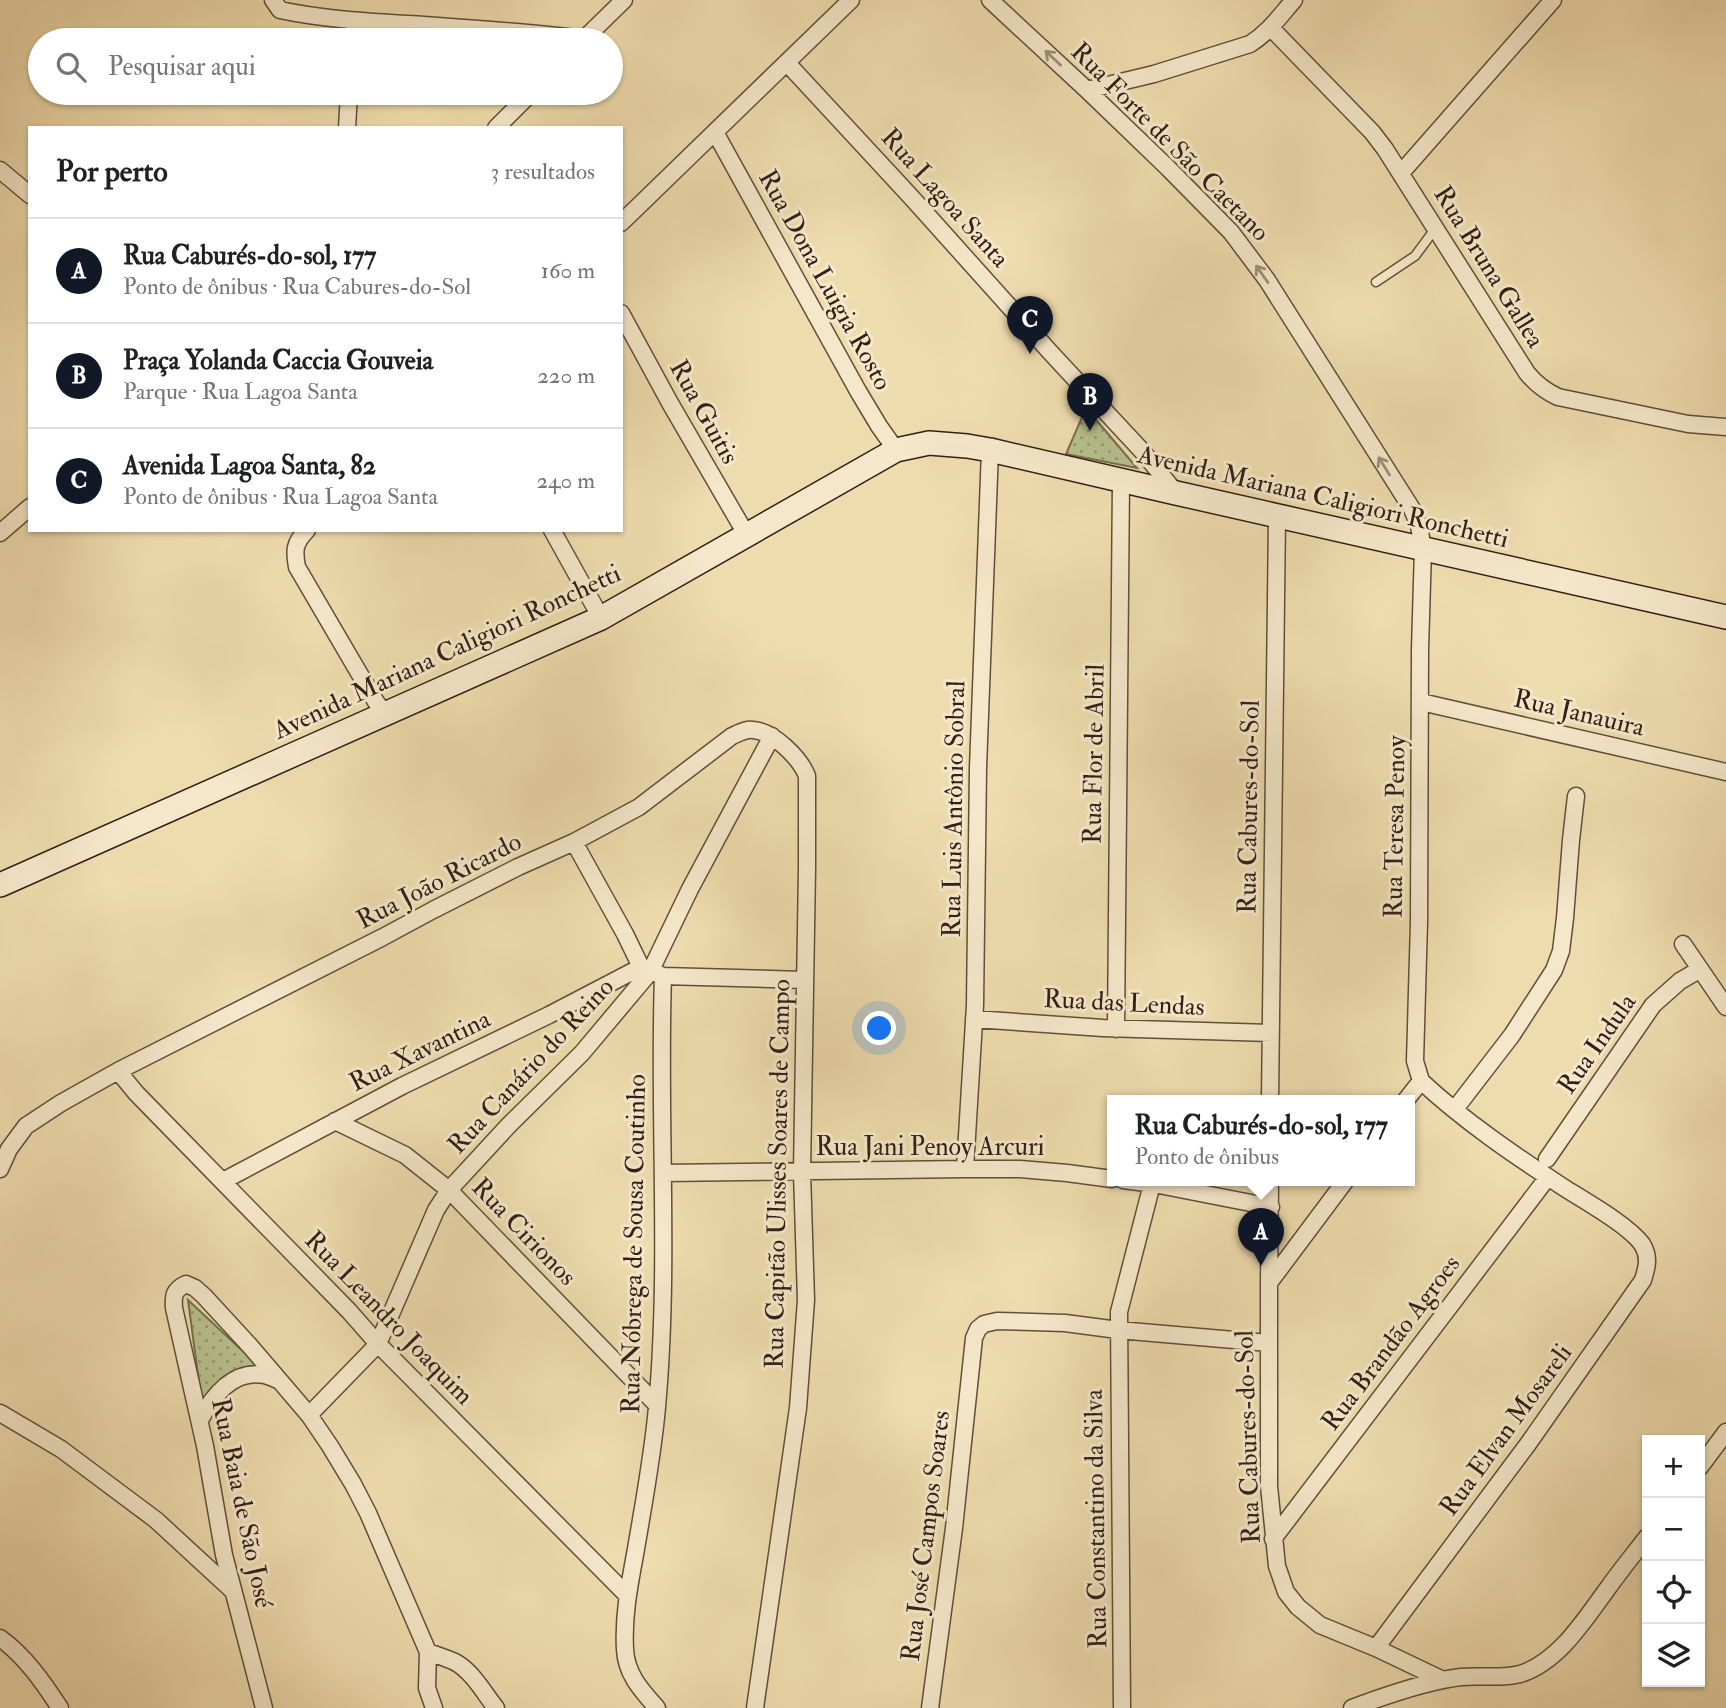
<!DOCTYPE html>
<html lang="pt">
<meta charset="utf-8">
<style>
:root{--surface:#fff;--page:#f6f6f6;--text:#202124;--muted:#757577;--line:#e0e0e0;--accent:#111827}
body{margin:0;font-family:"IM FELL Double Pica",serif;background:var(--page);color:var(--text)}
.controls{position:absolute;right:21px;bottom:21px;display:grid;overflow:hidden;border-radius:0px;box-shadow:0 2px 5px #0004}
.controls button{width:63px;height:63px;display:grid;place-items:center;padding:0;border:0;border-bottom:2px solid var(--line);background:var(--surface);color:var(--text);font:35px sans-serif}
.you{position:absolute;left:880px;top:1029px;width:24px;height:24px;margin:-18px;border:5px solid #fff;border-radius:50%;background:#1a73e8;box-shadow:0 0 0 10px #1a73e833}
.badge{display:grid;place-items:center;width:46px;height:46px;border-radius:50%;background:var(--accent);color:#fff;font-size:23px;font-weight:700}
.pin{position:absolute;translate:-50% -58px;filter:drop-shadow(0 2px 4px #0008)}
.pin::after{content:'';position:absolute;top:37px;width:24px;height:21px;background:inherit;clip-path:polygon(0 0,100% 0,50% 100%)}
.popup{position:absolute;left:1107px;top:1095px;width:308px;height:91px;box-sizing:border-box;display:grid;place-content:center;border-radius:0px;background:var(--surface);filter:drop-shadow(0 2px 5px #0005);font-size:23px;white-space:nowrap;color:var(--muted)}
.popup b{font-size:26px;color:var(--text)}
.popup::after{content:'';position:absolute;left:50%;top:100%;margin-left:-14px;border:14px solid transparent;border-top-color:var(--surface)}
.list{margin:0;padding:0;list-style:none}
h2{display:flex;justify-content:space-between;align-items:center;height:91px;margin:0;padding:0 28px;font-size:30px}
h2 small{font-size:23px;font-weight:400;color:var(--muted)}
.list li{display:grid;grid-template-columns:46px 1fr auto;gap:21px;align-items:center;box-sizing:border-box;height:105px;padding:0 28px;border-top:2px solid var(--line)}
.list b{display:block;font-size:26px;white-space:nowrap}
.list p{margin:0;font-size:23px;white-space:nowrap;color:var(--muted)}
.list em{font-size:23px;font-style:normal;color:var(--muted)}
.icon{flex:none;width:38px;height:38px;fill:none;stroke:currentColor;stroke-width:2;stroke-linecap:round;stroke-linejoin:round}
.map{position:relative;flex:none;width:1726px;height:1708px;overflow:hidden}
.search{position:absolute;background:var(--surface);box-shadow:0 2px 5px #0004;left:28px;top:28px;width:595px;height:77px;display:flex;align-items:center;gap:18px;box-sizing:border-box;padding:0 24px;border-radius:38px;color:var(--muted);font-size:26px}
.panel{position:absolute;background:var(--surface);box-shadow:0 2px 5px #0004;left:28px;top:126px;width:595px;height:406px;border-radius:0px}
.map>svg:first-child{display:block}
</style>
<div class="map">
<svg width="1726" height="1708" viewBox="0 0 1726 1708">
<defs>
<pattern id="park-dots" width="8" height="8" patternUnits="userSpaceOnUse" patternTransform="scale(1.75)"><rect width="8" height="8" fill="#b7c08b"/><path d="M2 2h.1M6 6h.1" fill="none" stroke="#959b71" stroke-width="1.8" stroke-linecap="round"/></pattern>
</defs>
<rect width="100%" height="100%" fill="#efdcae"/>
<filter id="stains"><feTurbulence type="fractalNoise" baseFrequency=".00286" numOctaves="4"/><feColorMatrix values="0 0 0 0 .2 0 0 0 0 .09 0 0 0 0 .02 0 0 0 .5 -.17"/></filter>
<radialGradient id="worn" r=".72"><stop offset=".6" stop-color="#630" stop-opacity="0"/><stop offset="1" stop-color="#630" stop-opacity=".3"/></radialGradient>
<path fill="url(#park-dots)" stroke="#747050" stroke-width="2" d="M1086 408 1137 468 1066 454Z
M188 1300 262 1369 202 1405Z"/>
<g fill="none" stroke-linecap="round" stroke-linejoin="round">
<defs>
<path id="lane" d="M1376 282 1415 256 1435 229"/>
<path id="street" d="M273 0 280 10C327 20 376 22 424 25 477 29 531 32 584 39
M990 0 1087 90 1168 168 1231 232 1267 280 1412 509 1419 526 1423 549 1420 649 1419 922 1415 1061 1421 1081 1406 1100
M1271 28 1372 132 1385 149 1527 373C1536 384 1545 391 1558 397L1688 424 1726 427
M354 40 355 21
M583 40 624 0
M787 63 912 198 1050 352 1143 452 1176 493
M1087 90 1154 74 1250 44C1269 32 1280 16 1294 0
M347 128 349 93
M496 128 531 93
M715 132 858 391 879 426 896 450
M0 170 30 195
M1401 173 1553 0
M621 223 851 0
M621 313 670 403 746 534
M307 530C294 543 294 551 297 567L376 702 385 713
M552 530 601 618
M0 533 30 507
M1421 702 1726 772
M574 842 625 934 641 967 663 976C658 1119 670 1263 657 1407 653 1454 644 1501 636 1549 630 1582 623 1615 625 1649 626 1674 641 1690 657 1708
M1683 944 1726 1007
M663 976 804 980
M974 1019 1103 1028 1271 1033
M1116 1029 1121 480
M118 1071 136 1093 349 1311 378 1344 628 1596
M1270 1100 1277 516
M1455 1109 1512 1035 1554 970 1561 951 1565 918 1571 840 1576 796
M335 1121 405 1155 449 1190 657 1405
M1547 1159 1653 1005 1680 981 1699 970
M0 1169 9 1149 26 1126 61 1103 118 1071 383 937 433 910 518 867 574 842 639 807 732 736C739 733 746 729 753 730 773 731 800 758 807 776V868L802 1172 806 1300 798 1408 755 1708
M965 1169 975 1005 978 768 990 450
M663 1173 965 1169H1020L1067 1173 1112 1179
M1123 1180 1154 1184 1271 1207
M1270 1180 1269 1283V1486L1277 1566 1286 1592 1298 1607 1320 1625 1376 1648 1443 1680
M223 1181 402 1086 549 1015 641 967
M1269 1283 1346 1180
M0 1413 61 1449 156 1520 232 1590
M309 1415 378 1344 436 1210 449 1190 509 1125 582 1053 650 972 690 889 772 736
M200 1420C212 1397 233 1369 264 1375 269 1376 275 1379 280 1381
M1700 1467 1726 1432
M1273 1539 1548 1177
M0 1638C25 1656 43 1682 60 1708
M1376 1648 1528 1444 1643 1280C1647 1267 1650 1257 1642 1244 1628 1225 1585 1201 1563 1187 1514 1155 1464 1121 1421 1081
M428 1652C437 1655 446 1658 455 1662 472 1671 484 1693 496 1708
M264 1708 224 1555 205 1446 174 1308C173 1295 174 1290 186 1284L195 1288 204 1296 250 1346 309 1415 330 1446 353 1484 368 1513 428 1652 427 1688 434 1708
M930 1708 954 1528 974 1338 978 1329 984 1324 997 1321 1065 1323 1118 1330 1269 1343
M1122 1708 1119 1312 1152 1184
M1352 1708C1384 1696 1427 1681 1461 1677 1480 1675 1501 1679 1520 1674 1559 1662 1585 1619 1608 1588 1620 1571 1634 1554 1647 1537"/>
<path id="secondary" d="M0 885 601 618 896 450 929 443 967 446 990 450 1176 493 1726 617"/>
</defs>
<use href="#lane" stroke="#614e3c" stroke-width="11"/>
<use href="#street" stroke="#614e3c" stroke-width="19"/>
<use href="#secondary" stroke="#321f16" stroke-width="26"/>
<use href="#lane" stroke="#f5e8ca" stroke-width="8"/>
<use href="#street" stroke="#f5e8ca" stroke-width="16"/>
<use href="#secondary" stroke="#f5e8ca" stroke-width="23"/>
</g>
<defs><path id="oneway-shaft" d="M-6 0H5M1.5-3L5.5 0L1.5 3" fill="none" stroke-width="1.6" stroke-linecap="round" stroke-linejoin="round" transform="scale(1.75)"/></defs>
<g stroke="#9d8e79">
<use href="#oneway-shaft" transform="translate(1053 58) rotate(-137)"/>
<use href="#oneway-shaft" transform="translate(1262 274) rotate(-125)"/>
<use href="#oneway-shaft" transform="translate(1384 466) rotate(-122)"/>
</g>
<g text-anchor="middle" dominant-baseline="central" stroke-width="6" stroke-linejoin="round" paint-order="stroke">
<g font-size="26" fill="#321f16" stroke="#f5e8ca">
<text transform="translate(1170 142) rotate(45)">Rua Forte de São Caetano</text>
<text transform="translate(945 198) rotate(48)">Rua Lagoa Santa</text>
<text transform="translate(1489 267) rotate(58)">Rua Bruna Gallea</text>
<text transform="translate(825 280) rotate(61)">Rua Dona Luigia Rosto</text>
<text transform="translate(704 412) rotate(61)">Rua Guitis</text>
<text transform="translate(1323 497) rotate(13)">Avenida Mariana Caligiori Ronchetti</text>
<text transform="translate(447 652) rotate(-25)">Avenida Mariana Caligiori Ronchetti</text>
<text transform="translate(1579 713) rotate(13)">Rua Janauira</text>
<text transform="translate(1094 754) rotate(-89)">Rua Flor de Abril</text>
<text transform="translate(1249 807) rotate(-89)">Rua Cabures-do-Sol</text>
<text transform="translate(954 809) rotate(-89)">Rua Luis Antônio Sobral</text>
<text transform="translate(1395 827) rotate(-89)">Rua Teresa Penoy</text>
<text transform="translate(439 881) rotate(-27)">Rua João Ricardo</text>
<text transform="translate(1124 1003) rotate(3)">Rua das Lendas</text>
<text transform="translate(1597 1044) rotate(-55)">Rua Indula</text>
<text transform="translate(420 1051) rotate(-26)">Rua Xavantina</text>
<text transform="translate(531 1066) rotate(-47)">Rua Canário do Reino</text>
<text x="930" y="1147">Rua Jani Penoy Arcuri</text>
<text transform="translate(778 1174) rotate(-89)">Rua Capitão Ulisses Soares de Campo</text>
<text transform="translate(524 1232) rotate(46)">Rua Cirionos</text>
<text transform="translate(634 1244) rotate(-89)">Rua Nóbrega de Sousa Coutinho</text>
<text transform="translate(389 1318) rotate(46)">Rua Leandro Joaquim</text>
<text transform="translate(1391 1343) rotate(-53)">Rua Brandão Agroes</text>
<text transform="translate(1506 1430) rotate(-54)">Rua Elvan Mosareli</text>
<text transform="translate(1248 1437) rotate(-92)">Rua Cabures-do-Sol</text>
<text transform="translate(242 1503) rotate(78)">Rua Baia de São José</text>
<text transform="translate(1096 1519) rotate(-91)">Rua Constantino da Silva</text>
<text transform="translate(926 1536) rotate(-83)">Rua José Campos Soares</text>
</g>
</g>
<rect width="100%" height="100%" filter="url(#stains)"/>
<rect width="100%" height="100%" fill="url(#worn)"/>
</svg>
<div class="controls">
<button>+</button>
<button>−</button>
<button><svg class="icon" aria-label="locate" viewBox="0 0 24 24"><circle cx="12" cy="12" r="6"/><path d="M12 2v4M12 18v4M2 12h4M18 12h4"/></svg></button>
<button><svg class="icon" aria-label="layers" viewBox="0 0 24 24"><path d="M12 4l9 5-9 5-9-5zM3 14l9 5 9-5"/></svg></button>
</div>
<div class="you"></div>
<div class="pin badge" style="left:1261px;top:1266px">A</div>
<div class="popup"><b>Rua Caburés-do-sol, 177</b>Ponto de ônibus</div>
<div class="pin badge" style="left:1090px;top:431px">B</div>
<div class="pin badge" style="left:1030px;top:354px">C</div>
<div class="search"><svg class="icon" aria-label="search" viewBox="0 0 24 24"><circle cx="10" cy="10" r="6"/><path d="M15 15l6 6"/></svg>Pesquisar aqui</div>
<section class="panel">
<h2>Por perto<small>3 resultados</small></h2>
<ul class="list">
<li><span class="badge">A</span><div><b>Rua Caburés-do-sol, 177</b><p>Ponto de ônibus · Rua Cabures-do-Sol</p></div><em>160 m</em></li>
<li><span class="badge">B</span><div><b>Praça Yolanda Caccia Gouveia</b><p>Parque · Rua Lagoa Santa</p></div><em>220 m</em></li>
<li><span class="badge">C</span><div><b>Avenida Lagoa Santa, 82</b><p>Ponto de ônibus · Rua Lagoa Santa</p></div><em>240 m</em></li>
</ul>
</section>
</div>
